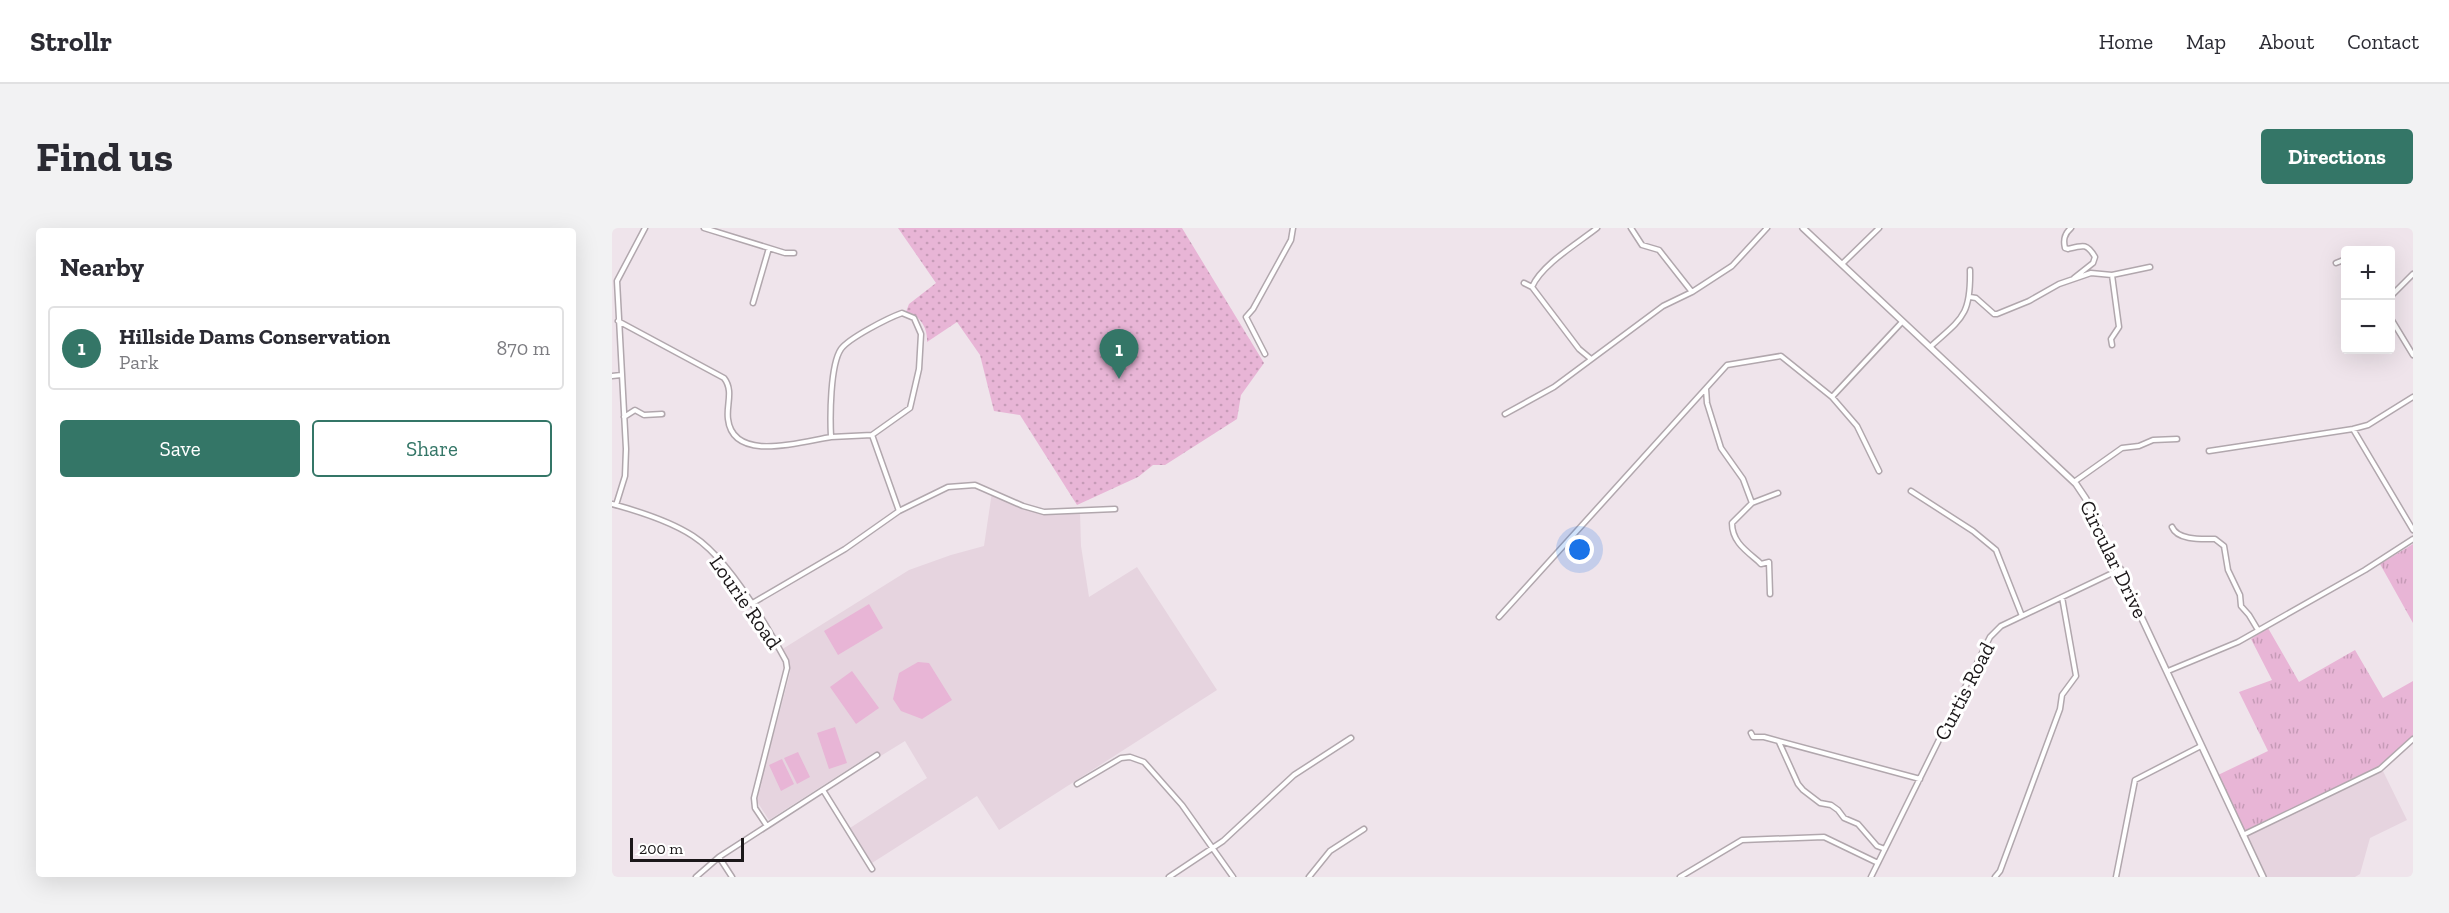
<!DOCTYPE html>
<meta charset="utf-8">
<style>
:root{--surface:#fff;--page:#f2f2f3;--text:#2b2b33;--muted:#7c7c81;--line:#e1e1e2;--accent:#347667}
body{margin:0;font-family:"Zilla Slab",serif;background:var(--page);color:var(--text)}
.controls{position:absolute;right:18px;top:18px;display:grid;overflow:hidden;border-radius:6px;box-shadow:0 6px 24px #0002}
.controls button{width:54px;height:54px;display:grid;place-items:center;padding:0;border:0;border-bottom:2px solid var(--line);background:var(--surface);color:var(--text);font:30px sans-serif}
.scale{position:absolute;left:18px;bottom:15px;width:114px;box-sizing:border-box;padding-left:6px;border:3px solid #1b1719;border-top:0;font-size:16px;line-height:21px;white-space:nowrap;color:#1b1719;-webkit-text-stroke:4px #fff;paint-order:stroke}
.you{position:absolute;left:968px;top:322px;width:21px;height:21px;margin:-15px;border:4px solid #fff;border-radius:50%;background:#1a73e8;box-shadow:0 0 0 9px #1a73e833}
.badge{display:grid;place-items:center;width:39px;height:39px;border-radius:50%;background:var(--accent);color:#fff;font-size:20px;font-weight:700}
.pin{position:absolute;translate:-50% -50px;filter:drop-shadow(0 2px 3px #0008)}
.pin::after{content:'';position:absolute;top:32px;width:21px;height:18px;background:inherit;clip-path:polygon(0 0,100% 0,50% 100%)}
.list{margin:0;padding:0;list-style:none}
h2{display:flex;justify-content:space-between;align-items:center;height:78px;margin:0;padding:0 24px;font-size:26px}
h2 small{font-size:20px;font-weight:400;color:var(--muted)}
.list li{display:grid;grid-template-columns:39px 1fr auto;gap:18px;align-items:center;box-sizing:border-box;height:84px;margin:0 12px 12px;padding:0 12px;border:2px solid var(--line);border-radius:6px}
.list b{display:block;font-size:22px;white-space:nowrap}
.list p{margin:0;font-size:20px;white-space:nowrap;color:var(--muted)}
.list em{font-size:20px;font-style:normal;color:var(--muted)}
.actions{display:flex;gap:12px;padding:18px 24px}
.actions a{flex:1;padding:14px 0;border:2px solid var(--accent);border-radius:6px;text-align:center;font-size:21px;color:var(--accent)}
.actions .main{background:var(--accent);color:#fff}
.map{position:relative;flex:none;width:1801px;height:649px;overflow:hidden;border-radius:6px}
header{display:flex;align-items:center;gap:36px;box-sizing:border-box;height:84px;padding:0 30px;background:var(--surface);border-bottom:2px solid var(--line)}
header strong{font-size:28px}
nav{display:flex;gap:33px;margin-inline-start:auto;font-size:21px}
.intro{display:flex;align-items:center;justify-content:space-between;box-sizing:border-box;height:144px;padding:0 36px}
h1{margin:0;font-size:42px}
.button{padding:15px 27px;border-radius:6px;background:var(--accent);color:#fff;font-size:21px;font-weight:700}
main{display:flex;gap:36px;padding:0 36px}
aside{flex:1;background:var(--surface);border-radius:6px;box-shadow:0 6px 24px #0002}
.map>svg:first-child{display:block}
</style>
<header>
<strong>Strollr</strong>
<nav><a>Home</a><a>Map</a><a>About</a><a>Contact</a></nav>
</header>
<div class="intro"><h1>Find us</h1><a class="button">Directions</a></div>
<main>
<aside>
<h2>Nearby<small></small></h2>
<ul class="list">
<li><span class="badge">1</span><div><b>Hillside Dams Conservation</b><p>Park</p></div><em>870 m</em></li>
</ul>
<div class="actions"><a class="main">Save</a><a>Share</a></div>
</aside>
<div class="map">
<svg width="1801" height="649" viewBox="0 0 1801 649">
<defs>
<pattern id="grass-tufts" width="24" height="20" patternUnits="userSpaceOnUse" patternTransform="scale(1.5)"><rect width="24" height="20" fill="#e8b5d6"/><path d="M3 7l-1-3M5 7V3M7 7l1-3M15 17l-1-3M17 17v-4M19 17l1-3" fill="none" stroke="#c69bb7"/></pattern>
<pattern id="park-dots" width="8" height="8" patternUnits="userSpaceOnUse" patternTransform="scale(1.5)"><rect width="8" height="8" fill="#e8b5d6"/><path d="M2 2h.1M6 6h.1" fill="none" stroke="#c69bb7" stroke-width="1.8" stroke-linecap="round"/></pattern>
</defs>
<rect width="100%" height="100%" fill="#efe4eb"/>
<path fill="#e6d4df" d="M380 264 432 285 468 284 469 318 477 369 525 339 605 462 387 602 365 568 260 635 238 600 315 550 293 513 267 529 263 524 157 592 144 572 178 445 177 434 169 422 297 342 339 327 372 318Z
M1771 543 1795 592 1758 610 1748 646 1743 649H1654L1633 609Z"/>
<path fill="url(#grass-tufts)" d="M1801 316V395L1768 336Z
M1656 400 1687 454 1743 422 1771 470 1801 453V508L1767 540 1635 603 1630 601 1606 547 1656 523 1627 464 1660 452 1639 411Z"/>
<path fill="url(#park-dots)" d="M286 0H570L652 135 629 167 625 191 553 237H541L526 249 465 277 408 187 382 183 368 127 345 94 315 114C316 100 308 87 294 84L297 76 324 55Z"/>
<path fill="#e8b5d6" d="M257 376 271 400 226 427 212 403Z
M306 434 317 435 340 472 310 491 289 483 281 471 287 445Z
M240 443 267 480 244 496 218 459Z
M223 499 235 535 217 541 205 505Z
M186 524 198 549 185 556 172 530Z
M170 531 182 556 169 563 157 537Z"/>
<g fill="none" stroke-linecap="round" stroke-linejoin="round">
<defs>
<path id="street" d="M92 0 173 25H182
M1019 0 1030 17 1047 22 1080 64
M1459 0C1452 6 1451 12 1453 20L1456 21C1471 17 1475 15 1483 29L1481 35 1462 50
M1724 35 1734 31
M1230 36 1267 0
M912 55 920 59 967 121 979 131
M920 59C929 37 966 15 985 0
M1358 69 1364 70 1382 86H1385L1417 73 1447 56 1479 45 1500 47 1538 39
M1778 69 1801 46
M141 75 157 20
M290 85 302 90 309 106 307 141 298 180 260 207 219 209C218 189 218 137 229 121 237 110 276 90 290 85Z
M1778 89 1801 127
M6 93 112 150C122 163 114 177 116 191 121 236 192 213 219 209
M1500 117 1499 111 1507 99 1500 47
M1318 119C1350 90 1359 88 1358 42
M653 126 634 89 641 81 679 12 681 0
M0 148 9 147
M1094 161 1095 175 1109 220 1131 251 1140 275 1120 295C1120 313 1133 322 1146 333L1149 336 1157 334 1158 366
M1220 169 1290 94
M893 186 942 159 1051 78 1080 64 1120 38 1155 0
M12 189 23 182 32 187 50 186
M1741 201 1801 302
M260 207 287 283
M1597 223 1741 201 1756 197 1801 169
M1462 254 1510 220 1527 218 1541 212 1565 211
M1299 263 1361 303 1384 322 1410 388
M1140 275 1166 265
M0 276C26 283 58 293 81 308 117 331 154 396 174 433L175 440 142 570 143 580 155 598
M4 277 13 248 14 221 5 53 33 0
M1560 299C1566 313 1591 311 1603 311L1612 318 1616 342 1628 367 1629 378 1637 387 1646 402
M139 376 233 321 287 283 336 259 363 257 411 278 432 284 503 281
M887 389 1115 137 1169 128 1220 169 1245 198 1267 243
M1556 443 1626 414 1753 342 1801 311
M1139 505 1141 509H1152L1308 551
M1167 514 1186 556 1191 562 1208 575 1219 577 1226 582 1232 590 1246 596 1265 618 1273 621
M465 556 509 530 518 529 532 534 570 577 621 649
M211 562 260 641
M1631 607 1768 541 1801 511
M107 629 120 649
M84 649 107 629 265 527
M557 649 611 613 682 547 739 510
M697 649 718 623 752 601
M1068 649 1130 612 1212 609 1266 635
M1259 649 1378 409 1389 398 1509 341
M1383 649 1388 643 1448 481 1450 467 1464 448 1450 369
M1504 649 1523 552 1589 518"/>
<path id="secondary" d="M1191 0 1464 256 1474 271 1651 649"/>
</defs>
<use href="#street" stroke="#b1a7ad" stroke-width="7"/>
<use href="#secondary" stroke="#b1a7ad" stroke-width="8"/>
<use href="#street" stroke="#fff" stroke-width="4"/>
<use href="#secondary" stroke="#fff" stroke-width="5"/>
</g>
<g text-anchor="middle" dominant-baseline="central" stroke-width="6" stroke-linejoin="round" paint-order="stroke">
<g font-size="21" fill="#1b1719" stroke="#fff">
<text transform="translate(1502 331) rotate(64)">Circular Drive</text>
<text transform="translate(134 374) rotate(55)">Lourie Road</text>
<text transform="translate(1352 463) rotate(-63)">Curtis Road</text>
</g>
</g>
</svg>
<div class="controls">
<button>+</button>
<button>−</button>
</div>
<div class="scale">200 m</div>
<div class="you"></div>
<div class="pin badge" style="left:507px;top:151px">1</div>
</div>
</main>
